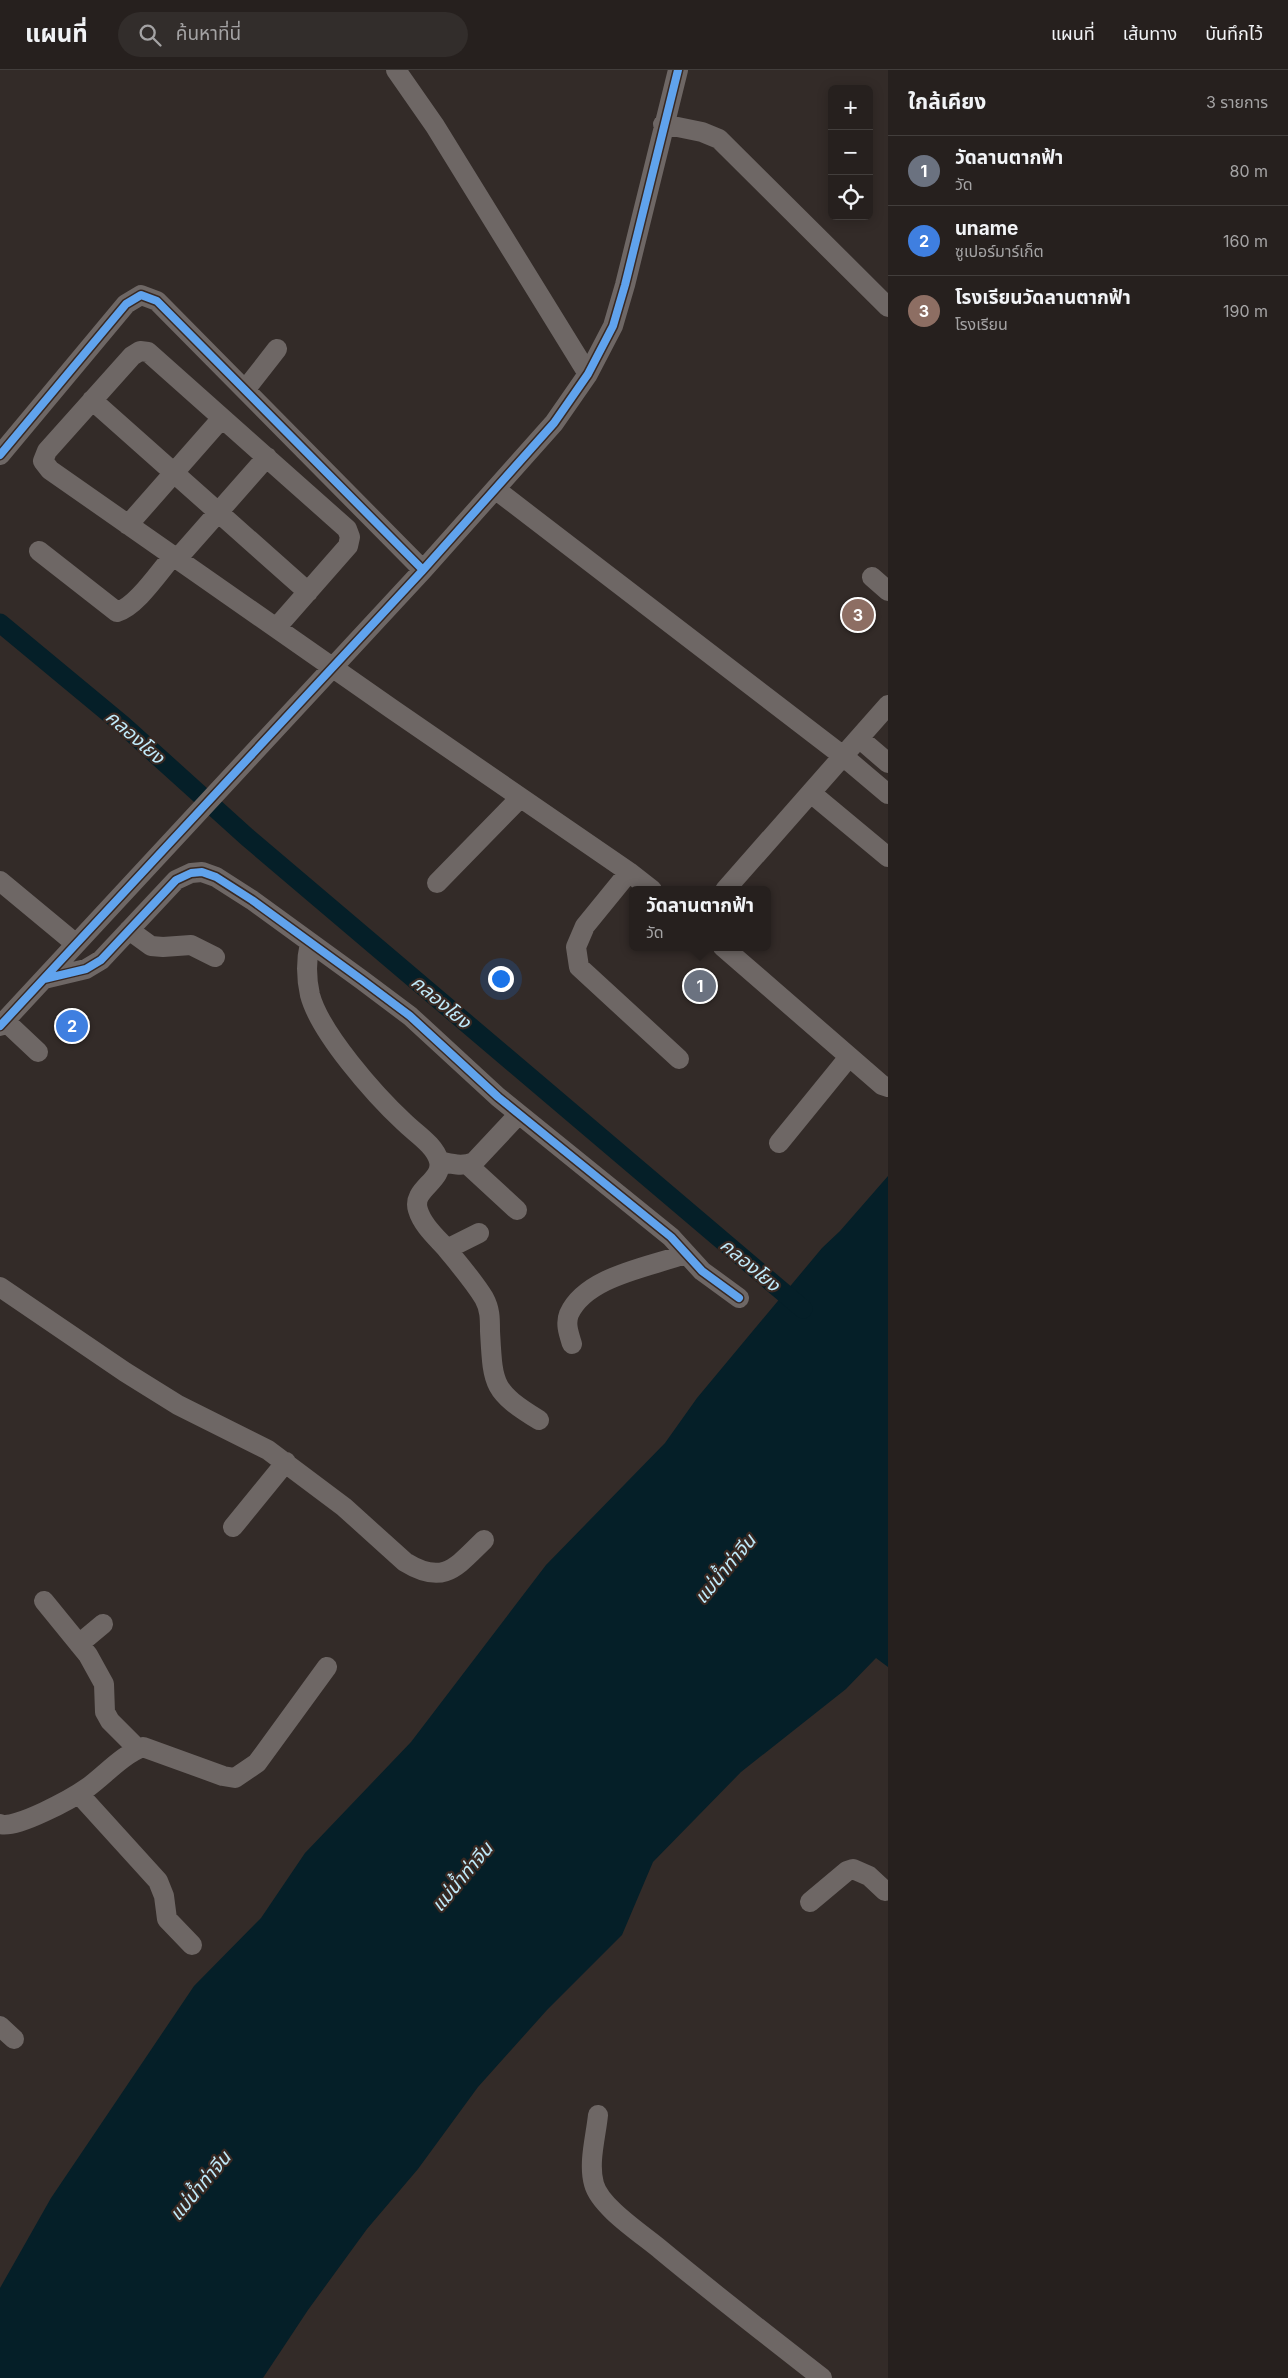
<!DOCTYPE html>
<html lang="th">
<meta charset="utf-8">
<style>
:root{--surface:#26201e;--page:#322d2b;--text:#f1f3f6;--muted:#a4a3a4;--line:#423e3c;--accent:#ea580c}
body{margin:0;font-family:Inter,"Noto Sans Thai",sans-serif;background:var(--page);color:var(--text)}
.controls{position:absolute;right:15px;top:15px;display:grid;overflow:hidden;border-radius:8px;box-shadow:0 2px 12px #0003}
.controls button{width:45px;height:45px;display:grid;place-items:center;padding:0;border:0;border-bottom:1px solid var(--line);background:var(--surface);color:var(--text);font:25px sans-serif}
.you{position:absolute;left:500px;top:908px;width:18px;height:18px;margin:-12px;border:4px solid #fff;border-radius:50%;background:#1a73e8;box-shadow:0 0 0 8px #1a73e833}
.badge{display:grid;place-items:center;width:32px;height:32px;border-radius:50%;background:var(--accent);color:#fff;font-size:16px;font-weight:700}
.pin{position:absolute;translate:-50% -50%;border:2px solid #fff;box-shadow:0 1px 5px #0006}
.popup{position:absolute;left:629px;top:816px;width:142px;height:65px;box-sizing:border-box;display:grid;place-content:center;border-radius:8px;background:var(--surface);filter:drop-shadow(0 1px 4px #0005);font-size:16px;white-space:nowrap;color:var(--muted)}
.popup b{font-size:19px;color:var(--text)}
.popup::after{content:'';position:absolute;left:50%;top:100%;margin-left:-10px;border:10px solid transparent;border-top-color:var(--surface)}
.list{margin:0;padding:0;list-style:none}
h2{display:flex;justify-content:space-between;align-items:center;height:65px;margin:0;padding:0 20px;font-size:21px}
h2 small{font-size:16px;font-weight:400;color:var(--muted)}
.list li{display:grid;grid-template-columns:32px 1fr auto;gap:15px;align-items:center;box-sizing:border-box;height:70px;padding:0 20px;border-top:1px solid var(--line)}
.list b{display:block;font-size:19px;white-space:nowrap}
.list p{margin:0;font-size:16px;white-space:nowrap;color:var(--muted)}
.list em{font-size:16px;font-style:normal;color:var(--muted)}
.icon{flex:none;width:28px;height:28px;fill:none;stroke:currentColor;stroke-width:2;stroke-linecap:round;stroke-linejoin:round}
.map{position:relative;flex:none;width:888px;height:2308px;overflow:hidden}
header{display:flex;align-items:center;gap:30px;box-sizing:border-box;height:70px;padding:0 25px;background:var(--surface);border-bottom:1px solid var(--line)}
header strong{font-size:24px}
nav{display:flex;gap:28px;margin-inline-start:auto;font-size:18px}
.search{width:350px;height:45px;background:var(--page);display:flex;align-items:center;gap:12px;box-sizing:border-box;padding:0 18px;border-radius:28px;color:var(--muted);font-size:19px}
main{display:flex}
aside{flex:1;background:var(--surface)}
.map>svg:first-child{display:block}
</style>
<header>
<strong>แผนที่</strong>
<div class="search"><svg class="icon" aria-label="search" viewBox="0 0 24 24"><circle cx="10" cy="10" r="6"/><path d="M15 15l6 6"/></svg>ค้นหาที่นี่</div>
<nav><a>แผนที่</a><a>เส้นทาง</a><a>บันทึกไว้</a></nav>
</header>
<main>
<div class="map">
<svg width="888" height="2308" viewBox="0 0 888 2308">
<rect width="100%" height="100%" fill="#332b28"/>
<path fill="#051f28" d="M888 1106V1597L876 1588 846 1619 741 1702 653 1792 622 1865 547 1940 478 2017 418 2099 367 2159 308 2240 263 2308H0V2218L51 2128 194 1916 261 1848 305 1783 411 1672 546 1495 665 1373 697 1328 822 1178 840 1161Z"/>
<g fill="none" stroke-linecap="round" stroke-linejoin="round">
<path stroke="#051f28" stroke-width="19" d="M0 553 123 655 247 767 803 1239"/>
<path stroke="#6e6765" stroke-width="20" d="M396 0 435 56 588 304
M663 54 702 62 719 69 888 237
M245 320 277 279
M92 330 308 522
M0 385 126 234 141 225 157 231 423 500
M495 419 843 686 888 724
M128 455 222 348
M39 481 117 542C136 537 159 502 173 486
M177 489 267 387
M872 507 888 521
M276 558 348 476 350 467 347 459 148 282 140 281 132 286 47 381 43 391 50 400 392 639 629 802 652 820
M859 668 888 693
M811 723 888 787
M629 802 585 856 576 877 579 897 679 989
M0 811 76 874
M437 813 520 728
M725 820 888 635
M129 860 151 876 163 877 191 875 215 887
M310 873C306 890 306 907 310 925 320 963 375 1025 404 1052 415 1063 435 1075 439 1091 444 1111 411 1119 418 1140 422 1154 435 1166 445 1177 458 1193 473 1210 484 1228 490 1239 490 1248 490 1261 493 1315 492 1321 539 1350
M723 877 882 1015 888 1017
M44 909 86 899 101 890 176 810 191 803 202 802 216 807 252 830 362 910 410 946 498 1027 671 1167 702 1201 739 1228
M5 951 38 982
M0 956 423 500 554 353 588 304 613 256 625 215 678 0
M779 1073 849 987
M439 1091C451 1094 463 1097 474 1092L519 1044
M468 1095 517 1140
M447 1179 479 1163
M0 1217 125 1302 178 1335 268 1380 344 1437 405 1492C444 1516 456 1497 484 1470
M572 1274C569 1264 565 1254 569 1244 586 1206 650 1197 685 1184
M233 1457 286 1392
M44 1531 88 1585 104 1614 105 1642 110 1651 138 1679
M79 1574 103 1554
M79 1724 158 1811 164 1826 167 1849 192 1875
M0 1754C15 1760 73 1728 87 1718 105 1705 122 1685 143 1677L223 1706 235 1708 257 1693 327 1597
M810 1832 847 1801 853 1799 869 1806 885 1821
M0 1956 14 1969
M598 2045C596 2066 588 2093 594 2114 600 2137 642 2164 661 2180 714 2224 768 2266 822 2308"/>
<defs>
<path id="cycleway" d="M0 385 126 234 141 225 157 231 423 500
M44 909 86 899 101 890 176 810 191 803 202 802 216 807 252 830 362 910 410 946 498 1027 671 1167 702 1201 739 1228
M0 956 423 500 554 353 588 304 613 256 625 215 678 0"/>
</defs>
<use href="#cycleway" stroke="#382923" stroke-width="11"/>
<use href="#cycleway" stroke="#60a3ed" stroke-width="8"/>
</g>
<g text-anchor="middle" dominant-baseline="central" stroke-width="4.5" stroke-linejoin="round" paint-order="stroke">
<g font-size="19" font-style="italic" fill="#c0eafa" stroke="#382923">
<text transform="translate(135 667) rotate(41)">คลองโยง</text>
<text transform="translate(441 932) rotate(40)">คลองโยง</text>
<text transform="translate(750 1195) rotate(40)">คลองโยง</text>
<text transform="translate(725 1499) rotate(-50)">แม่น้ำท่าจีน</text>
<text transform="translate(462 1807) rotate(-50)">แม่น้ำท่าจีน</text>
<text transform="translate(200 2116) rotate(-50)">แม่น้ำท่าจีน</text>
</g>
</g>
</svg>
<div class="controls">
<button>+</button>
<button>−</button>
<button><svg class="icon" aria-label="locate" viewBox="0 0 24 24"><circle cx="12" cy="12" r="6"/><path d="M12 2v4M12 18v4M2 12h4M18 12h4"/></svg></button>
</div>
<div class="you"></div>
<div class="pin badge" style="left:700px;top:916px;background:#6b7280">1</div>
<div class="popup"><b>วัดลานตากฟ้า</b>วัด</div>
<div class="pin badge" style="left:72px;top:956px;background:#3f7fe0">2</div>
<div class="pin badge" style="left:858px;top:545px;background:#8d6e63">3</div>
</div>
<aside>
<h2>ใกล้เคียง<small>3 รายการ</small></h2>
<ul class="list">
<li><span class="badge" style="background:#6b7280">1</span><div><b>วัดลานตากฟ้า</b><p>วัด</p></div><em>80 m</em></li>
<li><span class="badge" style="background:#3f7fe0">2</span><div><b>uname</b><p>ซูเปอร์มาร์เก็ต</p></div><em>160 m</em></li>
<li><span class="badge" style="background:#8d6e63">3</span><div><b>โรงเรียนวัดลานตากฟ้า</b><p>โรงเรียน</p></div><em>190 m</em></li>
</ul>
</aside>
</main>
